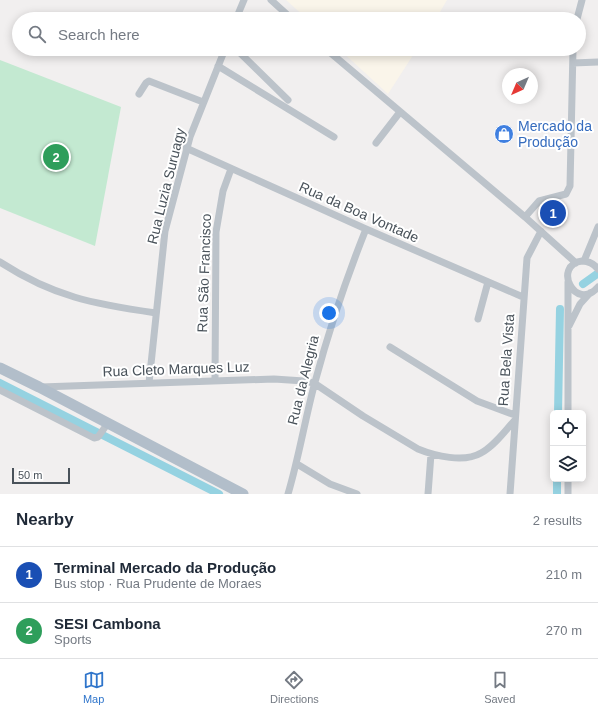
<!DOCTYPE html>
<meta charset="utf-8">
<style>
:root{--surface:#fff;--page:#f6f6f7;--text:#1f2937;--muted:#747a83;--line:#e0e1e3;--accent:#2f75cb}
body{margin:0;font-family:Arial,sans-serif;background:var(--page);color:var(--text)}
.controls{position:absolute;right:12px;bottom:12px;display:grid;overflow:hidden;border-radius:6px;box-shadow:0 2px 10px #0003}
.controls button{width:36px;height:36px;display:grid;place-items:center;padding:0;border:0;border-bottom:1px solid var(--line);background:var(--surface);color:var(--text);font:20px sans-serif}
.compass{position:absolute;left:502px;top:68px;width:36px;height:36px;border-radius:50%;background:var(--surface);box-shadow:0 2px 10px #0003;rotate:224deg}
.scale{position:absolute;left:12px;bottom:10px;width:58px;box-sizing:border-box;padding-left:4px;border:2px solid #49525a;border-top:0;font-size:11px;line-height:14px;white-space:nowrap;color:#49525a;-webkit-text-stroke:3px #fff;paint-order:stroke}
.you{position:absolute;left:329px;top:313px;width:14px;height:14px;margin:-10px;border:3px solid #fff;border-radius:50%;background:#1a73e8;box-shadow:0 0 0 6px #1a73e833}
.badge{display:grid;place-items:center;width:26px;height:26px;border-radius:50%;background:var(--accent);color:#fff;font-size:13px;font-weight:700}
.pin{position:absolute;translate:-50% -50%;border:2px solid #fff;box-shadow:0 1px 4px #0006}
.list{margin:0;padding:0;list-style:none}
h2{display:flex;justify-content:space-between;align-items:center;height:52px;margin:0;padding:0 16px;font-size:17px}
h2 small{font-size:13px;font-weight:400;color:var(--muted)}
.list li{display:grid;grid-template-columns:26px 1fr auto;gap:12px;align-items:center;box-sizing:border-box;height:56px;padding:0 16px;border-top:1px solid var(--line)}
.list b{display:block;font-size:15px;white-space:nowrap}
.list p{margin:0;font-size:13px;white-space:nowrap;color:var(--muted)}
.list em{font-size:13px;font-style:normal;color:var(--muted)}
.icon{flex:none;width:22px;height:22px;fill:none;stroke:currentColor;stroke-width:2;stroke-linecap:round;stroke-linejoin:round}
.map{position:relative;flex:none;width:598px;height:494px;overflow:hidden}
.search{position:absolute;background:var(--surface);box-shadow:0 2px 10px #0003;left:12px;right:12px;top:12px;height:44px;display:flex;align-items:center;gap:10px;box-sizing:border-box;padding:0 14px;border-radius:22px;color:var(--muted);font-size:15px}
.sheet{height:164px;background:var(--surface)}
nav{display:flex;justify-content:space-around;align-items:center;box-sizing:border-box;height:56px;border-top:1px solid var(--line);background:var(--surface);font-size:11px;color:var(--muted)}
nav a{display:grid;justify-items:center;gap:2px}
nav .on{color:var(--accent)}
.map>svg:first-child{display:block}
</style>
<div class="map">
<svg width="598" height="494" viewBox="0 0 598 494">
<rect width="100%" height="100%" fill="#f1efef"/>
<path fill="#faf5ea" d="M286 0H447L436 19H307Z
M339 49H417L388 94Z"/>
<path fill="#c3e9d1" d="M0 60 121 107 95 246 0 208Z"/>
<g fill="none" stroke-linecap="round" stroke-linejoin="round">
<path stroke="#95d2e1" stroke-width="8" d="M583 284 597 274
M0 383 219 494
M558 413 560 309
M557 494V479"/>
<path stroke="#bcc3ca" stroke-width="7" d="M271 0 292 19
M236 19 244 0
M577 19 582 0
M236 49 288 100
M326 49 525 217 576 263
M573 63 598 62
M218 66 334 137
M139 94 146 83 149 81 203 102
M376 143 400 112
M186 148 366 229 523 297
M525 217 539 201 566 194 570 186 573 49
M584 261 598 227
M0 262C54 297 94 304 156 313
M598 269C594 264 588 261 582 261 552 265 575 313 598 287
M568 282V413
M478 319 488 282
M569 326 580 304 590 293
M390 347 477 401 515 415
M215 380 216 232 223 191 231 169
M149 383 165 231 190 137 225 49
M41 387 274 379 304 381 314 383 363 416 418 449C435 456 464 463 481 453 494 446 504 432 514 421
M0 390 94 438 98 437 108 423
M297 464 330 484 357 494
M568 479V494
M288 494C299 457 305 419 315 382 329 330 346 279 366 229
M428 494 431 454
M510 494 527 258 541 231"/>
<path stroke="#b2beca" stroke-width="11" d="M0 368 39 387 243 494"/>
</g>
<defs>
<symbol id="shop-disc" viewBox="-11 -11 22 22"><circle r="9.5" fill="#3f7fe0" stroke="#fff"/><path d="M-5-2.5h2.3a2.7 3.5 0 0 1 5.4 0H5L5.5 6h-11ZM-1.5-2.5h3a1.5 2.3 0 0 0-3 0Z" fill="#fff"/></symbol>
</defs>
<g fill-rule="evenodd">
<use href="#shop-disc" x="493" y="123" width="22" height="22"/>
</g>
<g text-anchor="middle" dominant-baseline="central" stroke-width="4" stroke-linejoin="round" paint-order="stroke">
<g font-size="14" fill="#366cbe" stroke="#fff" text-anchor="start">
<text x="518" y="126">Mercado da<tspan x="518" dy="16">Produção</tspan></text>
</g>
<g font-size="14" fill="#49525a" stroke="#fff">
<text transform="translate(166 186) rotate(-76)">Rua Luzia Suruagy</text>
<text transform="translate(359 212) rotate(24)">Rua da Boa Vontade</text>
<text transform="translate(204 273) rotate(-88)">Rua São Francisco</text>
<text transform="translate(506 360) rotate(-86)">Rua Bela Vista</text>
<text transform="translate(176 369) rotate(-2)">Rua Cleto Marques Luz</text>
<text transform="translate(303 380) rotate(-76)">Rua da Alegria</text>
</g>
</g>
</svg>
<div class="controls">
<button><svg class="icon" aria-label="locate" viewBox="0 0 24 24"><circle cx="12" cy="12" r="6"/><path d="M12 2v4M12 18v4M2 12h4M18 12h4"/></svg></button>
<button><svg class="icon" aria-label="layers" viewBox="0 0 24 24"><path d="M12 4l9 5-9 5-9-5zM3 14l9 5 9-5"/></svg></button>
</div>
<svg class="compass" viewBox="-18 -18 36 36"><path d="M0-13l5 13h-10z" fill="#e53935"/><path d="M0 13l5-13h-10z" fill="#747a83"/></svg>
<div class="scale">50 m</div>
<div class="you"></div>
<div class="pin badge" style="left:553px;top:213px;background:#1a4fb4">1</div>
<div class="pin badge" style="left:56px;top:157px;background:#2e9e5b">2</div>
<div class="search"><svg class="icon" aria-label="search" viewBox="0 0 24 24"><circle cx="10" cy="10" r="6"/><path d="M15 15l6 6"/></svg>Search here</div>
</div>
<section class="sheet">
<h2>Nearby<small>2 results</small></h2>
<ul class="list">
<li><span class="badge" style="background:#1a4fb4">1</span><div><b>Terminal Mercado da Produção</b><p>Bus stop · Rua Prudente de Moraes</p></div><em>210 m</em></li>
<li><span class="badge" style="background:#2e9e5b">2</span><div><b>SESI Cambona</b><p>Sports</p></div><em>270 m</em></li>
</ul>
</section>
<nav>
<a class="on"><svg class="icon" aria-label="map" viewBox="0 0 24 24"><path d="M3 6l6-2 6 2 6-2v14l-6 2-6-2-6 2zM9 4v14M15 6v14"/></svg>Map</a>
<a><svg class="icon" aria-label="directions" viewBox="0 0 24 24"><path d="M12 3l9 9-9 9-9-9zM9 14v-3h6M13 9l2 2-2 2"/></svg>Directions</a>
<a><svg class="icon" aria-label="saved" viewBox="0 0 24 24"><path d="M7 4h10v16l-5-4-5 4z"/></svg>Saved</a>
</nav>
